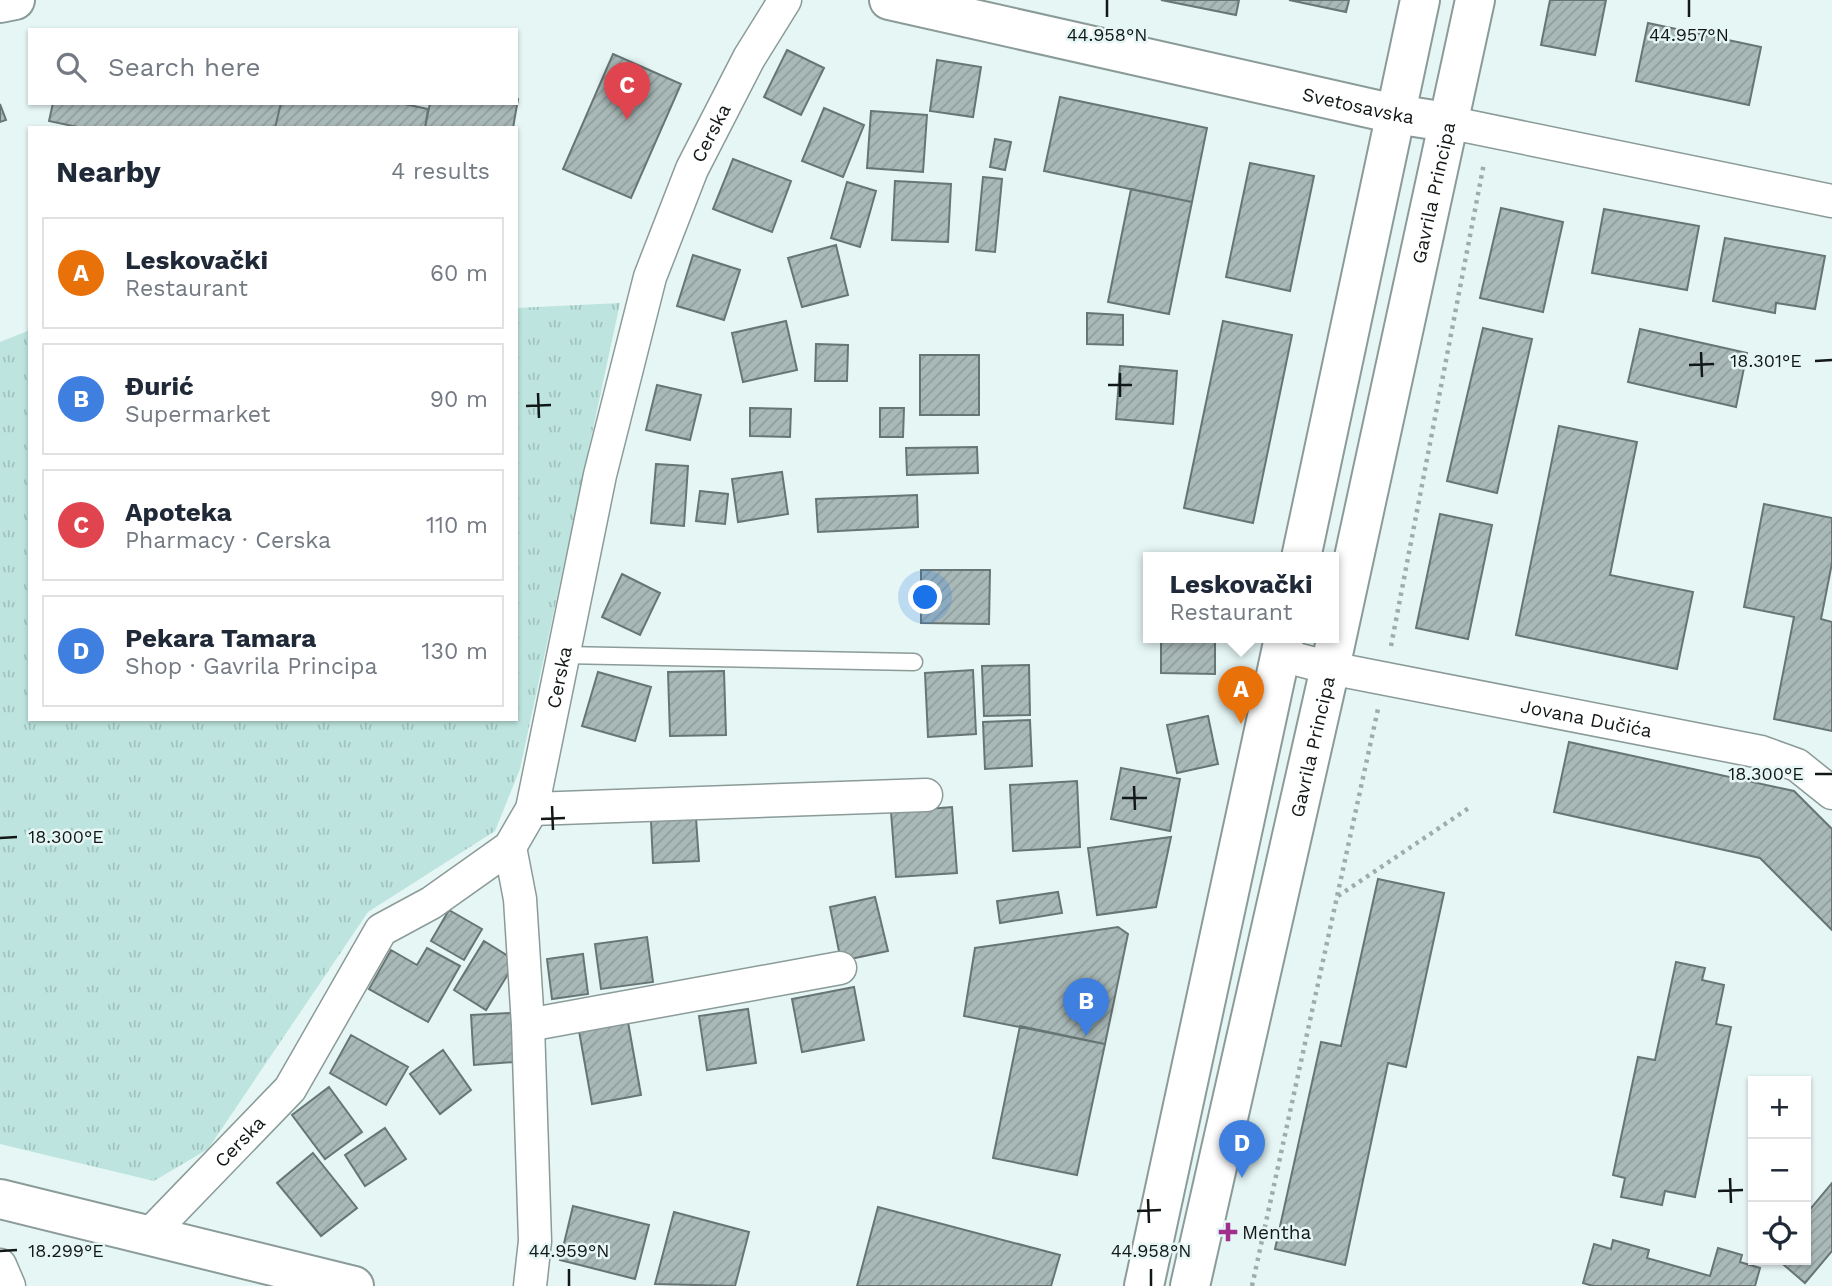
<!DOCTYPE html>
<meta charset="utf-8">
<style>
:root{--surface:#fff;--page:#f2f2f3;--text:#1f2937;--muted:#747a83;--line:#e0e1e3;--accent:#b45309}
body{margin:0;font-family:"Work Sans",sans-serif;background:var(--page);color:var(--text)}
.controls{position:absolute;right:21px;bottom:21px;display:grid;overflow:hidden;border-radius:0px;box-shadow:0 2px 5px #0004}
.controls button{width:63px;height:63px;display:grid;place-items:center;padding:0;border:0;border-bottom:2px solid var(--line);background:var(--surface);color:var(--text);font:35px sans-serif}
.you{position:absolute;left:926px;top:598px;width:24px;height:24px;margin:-18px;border:5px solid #fff;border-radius:50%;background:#1a73e8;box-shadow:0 0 0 10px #1a73e833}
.badge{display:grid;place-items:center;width:46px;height:46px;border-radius:50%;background:var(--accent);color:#fff;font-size:23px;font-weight:700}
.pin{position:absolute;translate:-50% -58px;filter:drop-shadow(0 2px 4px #0008)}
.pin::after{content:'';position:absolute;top:37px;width:24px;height:21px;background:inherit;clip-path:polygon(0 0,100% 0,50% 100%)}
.popup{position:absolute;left:1143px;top:552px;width:196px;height:91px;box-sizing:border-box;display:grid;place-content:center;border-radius:0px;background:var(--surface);filter:drop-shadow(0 2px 5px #0005);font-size:23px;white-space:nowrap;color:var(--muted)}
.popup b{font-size:26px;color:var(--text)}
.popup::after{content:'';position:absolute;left:50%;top:100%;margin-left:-14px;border:14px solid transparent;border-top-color:var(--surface)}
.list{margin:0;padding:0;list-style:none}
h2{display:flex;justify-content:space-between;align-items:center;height:91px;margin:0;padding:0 28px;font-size:30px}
h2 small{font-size:23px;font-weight:400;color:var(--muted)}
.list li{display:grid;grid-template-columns:46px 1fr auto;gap:21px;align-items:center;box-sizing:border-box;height:112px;margin:0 14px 14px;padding:0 14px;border:2px solid var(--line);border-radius:0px}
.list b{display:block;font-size:26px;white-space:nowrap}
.list p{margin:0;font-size:23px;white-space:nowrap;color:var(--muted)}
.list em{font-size:23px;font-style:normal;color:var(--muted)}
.icon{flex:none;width:38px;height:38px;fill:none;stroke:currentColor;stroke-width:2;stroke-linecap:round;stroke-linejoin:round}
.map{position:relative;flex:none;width:1832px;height:1286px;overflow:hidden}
.search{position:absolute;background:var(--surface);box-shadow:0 2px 5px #0004;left:28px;top:28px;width:490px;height:77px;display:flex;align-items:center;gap:18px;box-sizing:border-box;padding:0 24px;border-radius:0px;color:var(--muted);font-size:26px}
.panel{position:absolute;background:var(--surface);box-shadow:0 2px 5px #0004;left:28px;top:126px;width:490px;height:595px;border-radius:0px}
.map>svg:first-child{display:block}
</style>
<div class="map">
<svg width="1832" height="1286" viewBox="0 0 1832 1286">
<defs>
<pattern id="grass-tufts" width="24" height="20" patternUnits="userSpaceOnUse" patternTransform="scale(1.75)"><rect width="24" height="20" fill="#bde4de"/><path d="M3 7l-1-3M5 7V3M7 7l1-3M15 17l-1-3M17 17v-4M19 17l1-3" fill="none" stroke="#a1c3be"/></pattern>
<pattern id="building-hatch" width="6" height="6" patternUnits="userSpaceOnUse" patternTransform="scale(1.75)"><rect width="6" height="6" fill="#a9b9b7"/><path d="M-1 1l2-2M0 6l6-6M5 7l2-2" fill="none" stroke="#909e9d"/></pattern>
</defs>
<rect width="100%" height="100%" fill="#e5f6f4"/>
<path fill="url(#grass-tufts)" d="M620 303 520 769 495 831 368 912 208 1149 154 1181 0 1144V342L30 330V719H516V308Z"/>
<path fill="url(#building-hatch)" stroke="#677674" stroke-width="2" d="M1161 0H1239L1236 15Z
M1289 0H1349L1346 12Z
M1550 0H1606L1595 55 1541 45Z
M1648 23 1761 47 1749 105 1636 81Z
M787 50 824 68 801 115 764 97Z
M613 54 681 84 631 198 563 169Z
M937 60 981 67 973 117 930 111Z
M1060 97 1207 128 1192 202 1044 171Z
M516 98 518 99 513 128H425L430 103H516Z
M53 103H281L275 128H82L49 121Z
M281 103H400L428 109 425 128H275Z
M0 104 6 120 0 122Z
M824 108 864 125 843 177 802 161Z
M871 111 927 115 923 172 867 168Z
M995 139 1011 142 1005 170 990 167Z
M733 159 791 181 772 232 713 209Z
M1250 163 1314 176 1290 291 1226 277Z
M983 177 1002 179 995 252 976 250Z
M895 181 951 184 948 242 892 240Z
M847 182 876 191 860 247 831 238Z
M1131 189 1192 202 1169 314 1108 302Z
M1501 208 1563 222 1543 312 1480 298Z
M1604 209 1699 226 1687 290 1592 273Z
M1725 238 1825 256 1815 309 1776 303 1775 313 1713 301Z
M836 245 848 295 802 307 788 258Z
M693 255 740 270 724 320 677 306Z
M1087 313 1123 315V345L1087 344Z
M786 321 797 370 743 382 732 333Z
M1223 321 1292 335 1253 523 1184 508Z
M1483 328 1532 339 1497 493 1447 481Z
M1640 329 1747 353 1736 407 1628 382Z
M816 344 848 345 847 381H815Z
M920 355H979V415H920Z
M1120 366 1177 371 1173 424 1116 419Z
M657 385 701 395 690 440 646 430Z
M750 408 791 409 790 437 750 436Z
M880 408H904L903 437H880Z
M1559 426 1637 442 1610 575 1693 592 1677 669 1516 635Z
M977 447 978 473 907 475 906 448Z
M656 464 688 466 684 526 651 523Z
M782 472 788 514 738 522 732 479Z
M700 491 728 494 725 524 696 521Z
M917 495 918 527 818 532 816 499Z
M1764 504 1832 518V563L1821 619 1832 622V731L1774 719 1794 617 1744 607Z
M1440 514 1492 525 1468 639 1416 628Z
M921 570H990L989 624 921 623Z
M622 574 660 593 640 635 602 617Z
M1161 638H1215V674L1161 673Z
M1029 665 1030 715 984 716 982 666Z
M973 670 976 734 928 737 925 673Z
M724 671 726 735 670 736 668 672Z
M598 672 651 687 635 741 582 726Z
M1208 716 1218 764 1177 773 1167 725Z
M1030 720 1032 766 985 769 983 722Z
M1569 742 1794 791 1832 829V930L1760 858 1554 812Z
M1121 768 1180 779 1170 831 1111 819Z
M1077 781 1080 847 1013 851 1010 785Z
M952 807 957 873 896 877 891 812Z
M696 818 699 861 653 863 651 821Z
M1171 837 1156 907 1097 915 1088 848Z
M1378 879 1444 893 1406 1067 1388 1063 1345 1265 1275 1249 1321 1042 1341 1046Z
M1058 892 1062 913 1000 923 997 901Z
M875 897 888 951 841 961 830 907Z
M449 910 482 929 464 960 431 941Z
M1118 927 1128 934 1105 1044 964 1016 975 948Z
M647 937 653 982 601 989 595 944Z
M484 941 516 961 486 1010 454 990Z
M427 948 460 966 428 1022 369 989 391 950 417 965Z
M583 954 588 994 552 999 547 959Z
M1676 962 1705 968 1702 980 1724 985 1716 1024 1731 1027 1695 1197 1665 1191 1662 1205 1621 1197 1625 1178 1613 1175 1638 1057 1655 1060Z
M854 987 864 1040 802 1052 792 999Z
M748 1009 756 1063 707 1070 699 1016Z
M512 1013 515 1062 474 1065 471 1015Z
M628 1022 641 1095 592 1104 579 1031Z
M1020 1026 1105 1044 1077 1175 993 1158Z
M351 1035 408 1067 386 1105 330 1073Z
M443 1050 471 1090 440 1114 410 1074Z
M329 1087 362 1132 325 1159 292 1115Z
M385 1128 406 1159 365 1186 345 1155Z
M313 1153 357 1208 321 1236 277 1183Z
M1832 1183V1251L1805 1283 1778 1260H1806V1214Z
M573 1206 649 1225 635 1279 560 1260Z
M878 1207 1060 1255 1051 1286H857Z
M674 1212 749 1232 735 1286 655 1284Z
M1613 1240 1649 1250 1647 1258 1710 1276 1718 1248 1742 1255 1740 1262 1760 1268 1755 1286H1593L1583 1283 1594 1244 1611 1249Z"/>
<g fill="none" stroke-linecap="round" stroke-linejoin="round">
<defs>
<path id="lane" d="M563 655 914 662"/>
<g id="street">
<path d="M1447 122 1832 201"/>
<path id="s1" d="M1281 655 1330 668 1761 752 1797 765 1832 793"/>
<path d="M532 809 926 795"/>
<path d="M510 847 520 899 528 1025 840 968"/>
<path d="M528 1025 535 1241 530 1286"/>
<path id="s2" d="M147 1237 290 1089 381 930 431 903 510 847 532 809 600 475 650 277 692 169 749 58 785 0"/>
<path d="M0 1265 9 1286"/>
</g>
<g id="secondary">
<path id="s3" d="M889 0 1395 114 1447 122"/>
<path d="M0 3 15 0"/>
<path d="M1301 558 1420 0"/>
<path d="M0 1199 354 1286"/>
<path d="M1144 1286 1284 638"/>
<path id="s4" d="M1190 1286 1330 668 1475 0"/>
</g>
</defs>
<use href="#lane" stroke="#8b9b98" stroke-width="19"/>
<use href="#street" stroke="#8b9b98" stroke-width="35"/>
<use href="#secondary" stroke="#8b9b98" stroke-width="42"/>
<path stroke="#9facab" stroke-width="4.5" stroke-dasharray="3.5 5" stroke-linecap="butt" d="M1391 646 1484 163
M1338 896 1472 806
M1252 1286 1378 709"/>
<use href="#lane" stroke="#fff" stroke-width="16"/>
<use href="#street" stroke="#fff" stroke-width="32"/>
<use href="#secondary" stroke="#fff" stroke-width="38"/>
</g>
<path fill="none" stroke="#121817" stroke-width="2.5" d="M1107 0V17M1689 0V17M1701 352 1702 377M1815 361 1832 360M1689 365 1714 364M1120 373V397M1108 385H1132M538 393 539 418M526 406 551 405M1815 774H1832M1134 786 1135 810M1122 798H1147M552 806 553 830M541 819 565 818M0 838 17 837M1730 1178 1731 1203M1718 1191 1743 1190M1148 1199 1149 1223M1137 1211 1161 1210M0 1251 17 1250M569 1269V1286M1151 1269V1286"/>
<path fill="#a02f8d" stroke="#e5f6f4" stroke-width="2.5" d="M1224.5 1221.5h7v7h7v7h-7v7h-7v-7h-7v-7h7z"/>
<g text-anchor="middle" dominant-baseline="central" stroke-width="5" stroke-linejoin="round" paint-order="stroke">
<g font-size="19" fill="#121817" stroke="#e5f6f4">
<text stroke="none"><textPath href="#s3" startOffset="481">Svetosavska</textPath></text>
<text stroke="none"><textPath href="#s2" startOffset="1288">Cerska</textPath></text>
<text stroke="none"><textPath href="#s4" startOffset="1120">Gavrila Principa</textPath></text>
<text stroke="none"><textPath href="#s2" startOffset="721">Cerska</textPath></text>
<text stroke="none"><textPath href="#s1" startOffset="312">Jovana Dučića</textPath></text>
<text stroke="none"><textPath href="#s4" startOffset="553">Gavrila Principa</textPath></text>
<text stroke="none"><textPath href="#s2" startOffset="133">Cerska</textPath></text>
</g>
<g font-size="19" fill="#121817" stroke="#e5f6f4" text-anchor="start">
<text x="1242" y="1232">Mentha</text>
</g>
</g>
<g font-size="18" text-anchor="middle" fill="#121817" stroke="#e5f6f4" stroke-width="5" stroke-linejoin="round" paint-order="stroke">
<text x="1107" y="41">44.958°N</text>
<text x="1689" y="41">44.957°N</text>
<text x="1766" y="367">18.301°E</text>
<text x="1766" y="780">18.300°E</text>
<text x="66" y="843">18.300°E</text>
<text x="66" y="1257">18.299°E</text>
<text x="569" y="1257">44.959°N</text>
<text x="1151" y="1257">44.958°N</text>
</g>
</svg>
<div class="controls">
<button>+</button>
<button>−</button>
<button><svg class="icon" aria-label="locate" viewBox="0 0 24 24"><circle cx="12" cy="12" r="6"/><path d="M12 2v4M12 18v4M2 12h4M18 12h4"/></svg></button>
</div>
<div class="you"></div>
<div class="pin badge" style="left:1241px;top:724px;background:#e8710a">A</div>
<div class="popup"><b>Leskovački</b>Restaurant</div>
<div class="pin badge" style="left:1086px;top:1036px;background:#3f7fe0">B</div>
<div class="pin badge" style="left:627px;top:120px;background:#e0444e">C</div>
<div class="pin badge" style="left:1242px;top:1178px;background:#3f7fe0">D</div>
<div class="search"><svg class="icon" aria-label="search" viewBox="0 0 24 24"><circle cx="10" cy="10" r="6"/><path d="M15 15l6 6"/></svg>Search here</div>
<section class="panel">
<h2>Nearby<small>4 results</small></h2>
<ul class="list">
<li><span class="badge" style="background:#e8710a">A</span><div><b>Leskovački</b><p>Restaurant</p></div><em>60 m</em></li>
<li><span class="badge" style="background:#3f7fe0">B</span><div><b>Đurić</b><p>Supermarket</p></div><em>90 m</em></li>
<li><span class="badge" style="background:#e0444e">C</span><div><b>Apoteka</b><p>Pharmacy · Cerska</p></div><em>110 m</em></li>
<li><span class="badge" style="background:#3f7fe0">D</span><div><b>Pekara Tamara</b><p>Shop · Gavrila Principa</p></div><em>130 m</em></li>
</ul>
</section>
</div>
